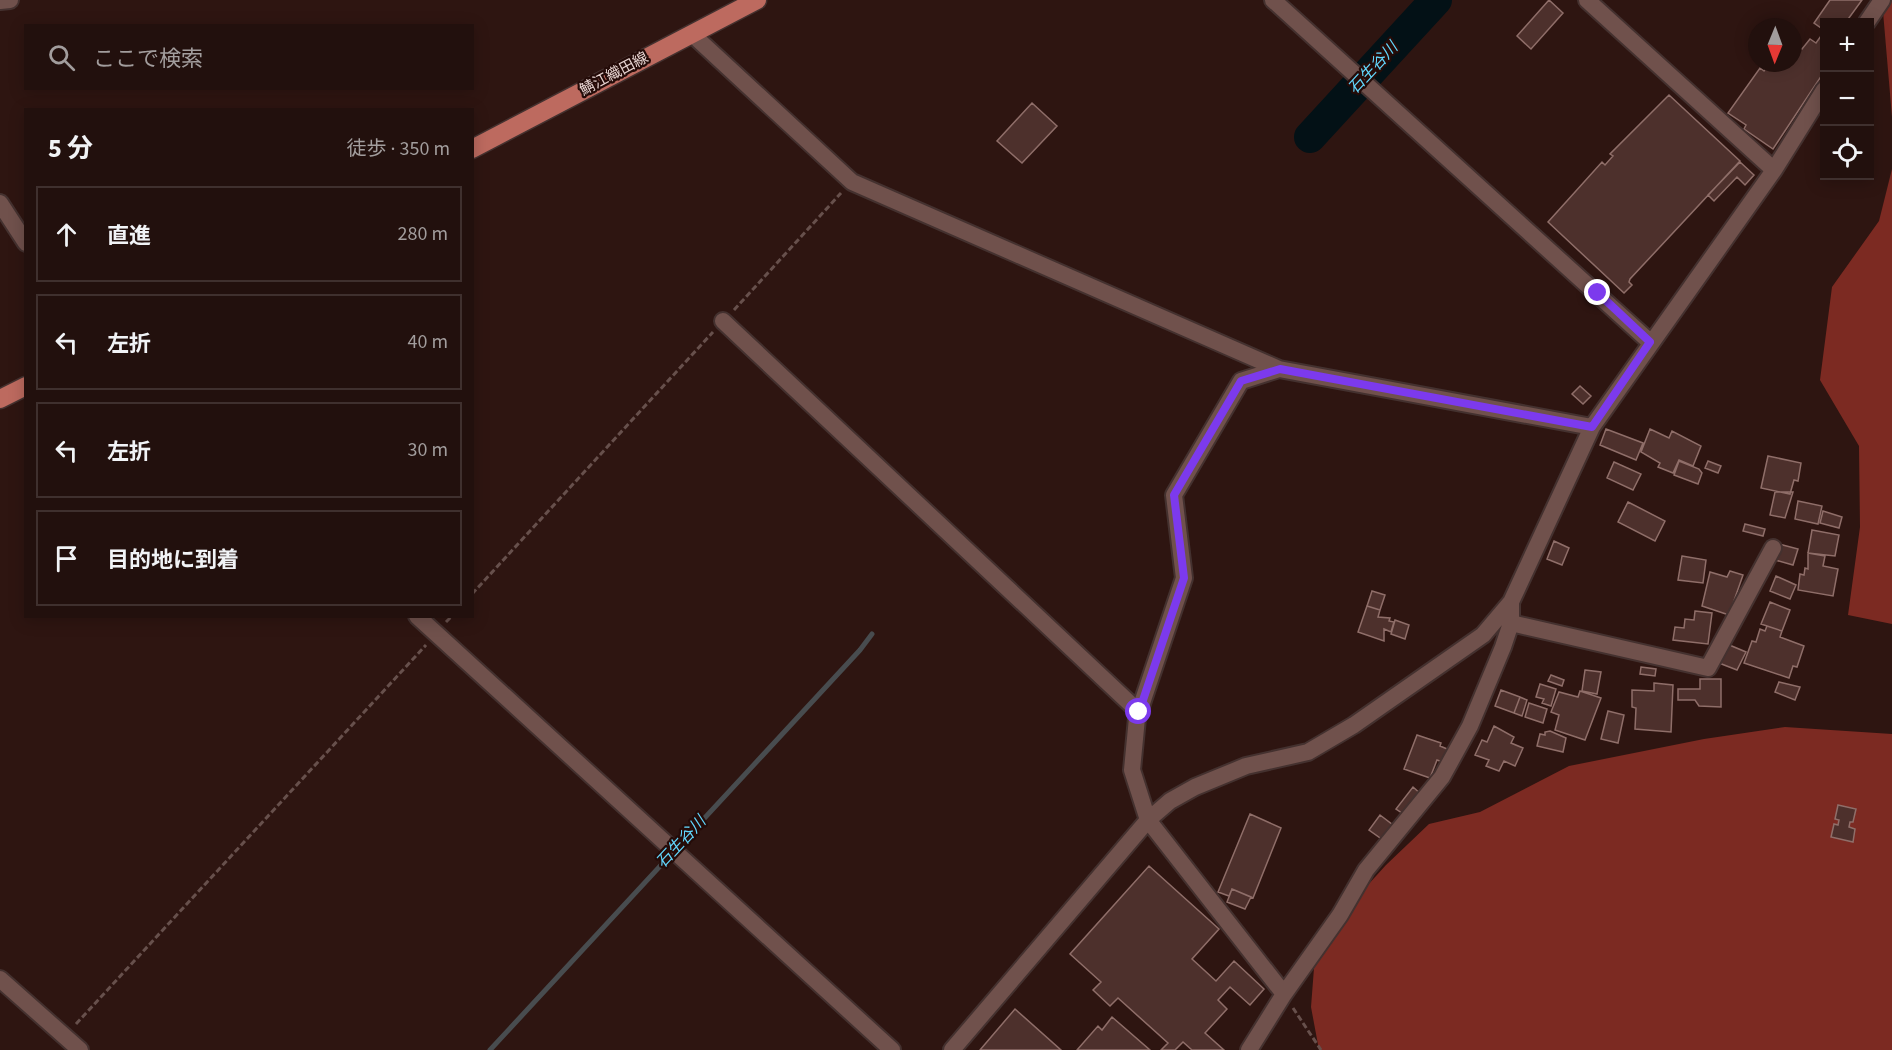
<!DOCTYPE html>
<html lang="ja">
<meta charset="utf-8">
<style>
:root{--surface:#22100d;--page:#2a1916;--text:#f1f3f6;--muted:#a29d9d;--line:#3f302e}
body{margin:0;font-family:"Source Sans 3","Noto Sans JP",sans-serif;background:var(--page);color:var(--text)}
.controls{position:absolute;right:18px;top:18px;display:grid;overflow:hidden;border-radius:0px;box-shadow:0 3px 15px #0003}
.controls button{width:54px;height:54px;display:grid;place-items:center;padding:0;border:0;border-bottom:2px solid var(--line);background:var(--surface);color:var(--text);font:30px sans-serif}
.compass{position:absolute;left:1748px;top:18px;width:54px;height:54px;border-radius:50%;background:var(--surface);box-shadow:0 3px 15px #0003;rotate:181deg}
.stop{position:absolute;width:18px;height:18px;margin:-14px;border:4px solid #7c3aed;border-radius:50%;background:#fff}
.stop.end{background:#7c3aed;border-color:#fff;box-shadow:0 2px 6px #0008}
.list{margin:0;padding:0;list-style:none}
h2{display:flex;justify-content:space-between;align-items:center;height:78px;margin:0;padding:0 24px;font-size:26px}
h2 small{font-size:20px;font-weight:400;color:var(--muted)}
.list li{display:grid;grid-template-columns:39px 1fr auto;gap:18px;align-items:center;box-sizing:border-box;height:96px;margin:0 12px 12px;padding:0 12px;border:2px solid var(--line);border-radius:0px}
.list b{display:block;font-size:22px;white-space:nowrap}
.list em{font-size:20px;font-style:normal;color:var(--muted)}
.icon{flex:none;width:33px;height:33px;fill:none;stroke:currentColor;stroke-width:2;stroke-linecap:round;stroke-linejoin:round}
.map{position:relative;flex:none;width:1892px;height:1050px;overflow:hidden}
.search{position:absolute;background:var(--surface);box-shadow:0 3px 15px #0003;left:24px;top:24px;width:450px;height:66px;display:flex;align-items:center;gap:15px;box-sizing:border-box;padding:0 21px;border-radius:0px;color:var(--muted);font-size:22px}
.panel{position:absolute;background:var(--surface);box-shadow:0 3px 15px #0003;left:24px;top:108px;width:450px;height:510px;border-radius:0px}
.map>svg:first-child{display:block}
</style>
<div class="map">
<svg width="1892" height="1050" viewBox="0 0 1892 1050">
<rect width="100%" height="100%" fill="#2e1511"/>
<path fill="#7c2a22" d="M1882 0H1892V117Z
M1892 169V624L1848 615 1860 527 1859 446 1820 380 1832 287 1879 221Z
M1785 727 1892 734V1050H1319L1311 1007 1316 942 1386 865 1429 824 1480 812 1569 766 1704 739Z"/>
<g fill="none" stroke-linecap="round" stroke-linejoin="round">
<path stroke="#484c4f" stroke-width="5" d="M490 1050 860 650 872 634"/>
<path stroke="#031116" stroke-width="32" d="M1310 137 1436 0"/>
</g>
<path fill="#4d302c" stroke="#8f6e69" stroke-width="1.5" d="M1549 0 1563 13 1531 49 1517 36Z
M1830 0H1862L1846 22H1824V30L1814 23Z
M1821 36 1824 39V72L1773 149 1744 129 1746 125 1728 113 1760 68 1764 71 1769 63H1793V43L1802 49 1810 39 1816 43Z
M1669 95 1740 161 1630 279 1629 282 1632 285 1624 293 1548 222 1602 162 1605 165 1613 156 1610 154Z
M1032 103 1057 126 1022 163 997 141Z
M1740 162 1754 175 1745 185 1737 177 1714 201 1708 195Z
M1580 386 1591 396 1583 404 1572 394Z
M1606 429 1643 443 1636 460 1600 445Z
M1650 429 1669 438 1672 431 1701 446 1693 466 1679 460 1673 473 1658 467 1660 463 1641 452Z
M1768 456 1801 463 1798 481 1794 480 1790 494 1761 488Z
M1679 461 1699 469 1702 473 1698 484 1674 475Z
M1708 461 1721 466 1718 473 1705 468Z
M1614 462 1641 474 1633 490 1607 478Z
M1775 492H1793L1785 518 1770 515Z
M1798 501 1822 506 1818 524 1795 519Z
M1628 502 1665 521 1655 541 1618 522Z
M1823 511 1842 517 1839 528 1820 523Z
M1745 524 1765 529 1763 536 1743 531Z
M1812 530 1839 535 1835 556 1808 553Z
M1554 541 1569 548 1562 565 1547 559Z
M1779 544 1798 549 1793 565 1775 560Z
M1808 553 1825 556 1823 566 1838 569 1833 596 1798 590 1800 574 1804 575 1805 568 1808 569Z
M1682 556 1706 560 1703 583 1678 580Z
M1730 571 1743 575 1729 615 1702 606 1710 572 1727 577Z
M1776 576 1796 585 1790 599 1770 591Z
M1372 591 1385 595 1380 610 1367 606Z
M1770 602 1790 610 1782 631 1761 624Z
M1367 606 1380 610 1378 617 1390 618 1389 621 1394 622 1391 632 1384 629V641L1358 632Z
M1695 611 1712 613 1708 644 1673 640 1675 627 1684 628 1685 619 1694 620Z
M1395 620 1409 625 1405 639 1391 634Z
M1767 626 1782 631 1780 637 1804 646 1797 667 1793 666 1789 678 1744 663 1752 641 1756 642 1760 629 1765 631Z
M1727 644 1746 652 1737 670 1719 663Z
M1641 667 1656 669 1655 676 1640 674Z
M1585 670 1601 672 1597 694 1582 691Z
M1551 675 1564 680 1562 686 1548 681Z
M1700 679H1721V707L1699 706 1695 700H1678V689H1700Z
M1779 682 1800 687 1795 700 1775 692Z
M1654 683 1673 685 1671 732 1635 729 1636 708 1632 707V690L1654 691Z
M1540 684 1556 689 1551 706 1542 703 1544 699 1536 697Z
M1501 690 1520 697 1514 713 1495 706Z
M1580 691 1601 698 1585 740 1555 730 1559 715 1551 712 1559 692 1578 697Z
M1520 697 1527 700 1522 716 1514 713Z
M1529 703 1547 709 1543 723 1525 717Z
M1608 711 1624 715 1618 743 1601 739Z
M1494 726 1514 737 1511 743 1523 748 1515 766 1504 761 1499 771 1486 766 1489 760 1475 755 1482 740 1487 742Z
M1550 731 1566 738 1563 752 1537 746 1540 734 1545 735V732Z
M1417 735 1441 743 1440 746 1452 751 1448 764 1437 760 1430 778 1404 769Z
M1413 787 1422 795 1405 815 1396 809Z
M1838 805 1856 809 1853 822H1850L1849 827 1855 829 1853 842 1831 837 1834 824 1838 825 1839 820 1835 819Z
M1250 814 1281 828 1253 898 1232 889 1229 896 1218 892Z
M1380 815 1393 825 1383 840 1369 830Z
M1149 866 1219 929 1192 959 1216 981 1234 961 1264 989 1250 1005 1230 987 1218 1000 1227 1009 1205 1033 1224 1050H1192L1183 1042 1175 1050H1161L1168 1043 1118 998 1110 1006 1093 990 1101 982 1070 954Z
M1232 889 1251 897 1245 909 1227 902Z
M1015 1009 1061 1050H980Z
M1112 1017 1150 1050H1077L1098 1026 1102 1030Z"/>
<g fill="none" stroke-linecap="round" stroke-linejoin="round">
<defs>
<path id="minor" d="M1273 0 1650 342
M1587 0 1774 170
M0 1 10 0
M1867 22 1882 0
M692 34 852 182 1279 369 1592 427
M0 203 26 243
M723 321 1139 712
M1279 369 1241 381 1174 495 1184 578 1137 718 1132 770 1148 820 1284 994
M417 616 892 1050
M1511 623 1708 668 1773 548
M0 979 80 1050
M952 1050 1148 820 1170 801 1195 787 1246 766 1308 752 1354 725 1483 635 1511 602 1592 427 1774 170 1824 90
M1249 1050 1284 994 1340 915 1366 870 1442 777 1470 726 1503 647 1511 623V602"/>
<path id="major" d="M472 149 757 0
M0 399 26 386"/>
</defs>
<use href="#minor" stroke="#44312f" stroke-width="20"/>
<use href="#major" stroke="#44312f" stroke-width="21"/>
<path stroke="#67504c" stroke-width="3" stroke-dasharray="6 3" stroke-linecap="butt" d="M734 310 841 193
M472 594 713 332
M446 622 452 616
M1293 1008 1321 1050
M76 1024 426 645"/>
<use href="#minor" stroke="#70514c" stroke-width="16"/>
<use href="#major" stroke="#bd6a5f" stroke-width="18"/>
</g>
<g fill="none" stroke-linecap="round" stroke-linejoin="round">
<path stroke="#7c3aed" stroke-width="8" d="M1139 712 1184 578 1174 495 1241 381 1280 369 1592 427 1650 342 1598 293"/>
</g>
<g text-anchor="middle" dominant-baseline="central" stroke-width="4.5" stroke-linejoin="round" paint-order="stroke">
<g font-size="15" fill="#e9d6d3" stroke="#240b08">
<text transform="translate(614 74) rotate(-28)">鯖江織田線</text>
</g>
<g font-size="16" font-style="italic" fill="#62d7fd" stroke="#240b08">
<text transform="translate(1373 68) rotate(-47)">石生谷川</text>
<text transform="translate(681 842) rotate(-47)">石生谷川</text>
</g>
</g>
</svg>
<div class="controls">
<button>+</button>
<button>−</button>
<button><svg class="icon" aria-label="locate" viewBox="0 0 24 24"><circle cx="12" cy="12" r="6"/><path d="M12 2v4M12 18v4M2 12h4M18 12h4"/></svg></button>
</div>
<svg class="compass" viewBox="-18 -18 36 36"><path d="M0-13l5 13h-10z" fill="#e53935"/><path d="M0 13l5-13h-10z" fill="#a29d9d"/></svg>
<div class="stop" style="left:1139px;top:712px"></div>
<div class="stop end" style="left:1598px;top:293px"></div>
<div class="search"><svg class="icon" aria-label="search" viewBox="0 0 24 24"><circle cx="10" cy="10" r="6"/><path d="M15 15l6 6"/></svg>ここで検索</div>
<section class="panel">
<h2>5 分<small>徒歩 · 350 m</small></h2>
<ul class="list">
<li><svg class="icon" aria-label="ahead" viewBox="0 0 24 24"><path d="M12 20V5M6 11l6-6 6 6"/></svg><div><b>直進</b></div><em>280 m</em></li>
<li><svg class="icon" aria-label="left" viewBox="0 0 24 24"><path d="M17 20v-9H6M10 6l-5 5 5 5"/></svg><div><b>左折</b></div><em>40 m</em></li>
<li><svg class="icon" aria-label="left" viewBox="0 0 24 24"><path d="M17 20v-9H6M10 6l-5 5 5 5"/></svg><div><b>左折</b></div><em>30 m</em></li>
<li><svg class="icon" aria-label="arrive" viewBox="0 0 24 24"><path d="M6 21V4h12l-3 4 3 4H6"/></svg><div><b>目的地に到着</b></div></li>
</ul>
</section>
</div>
